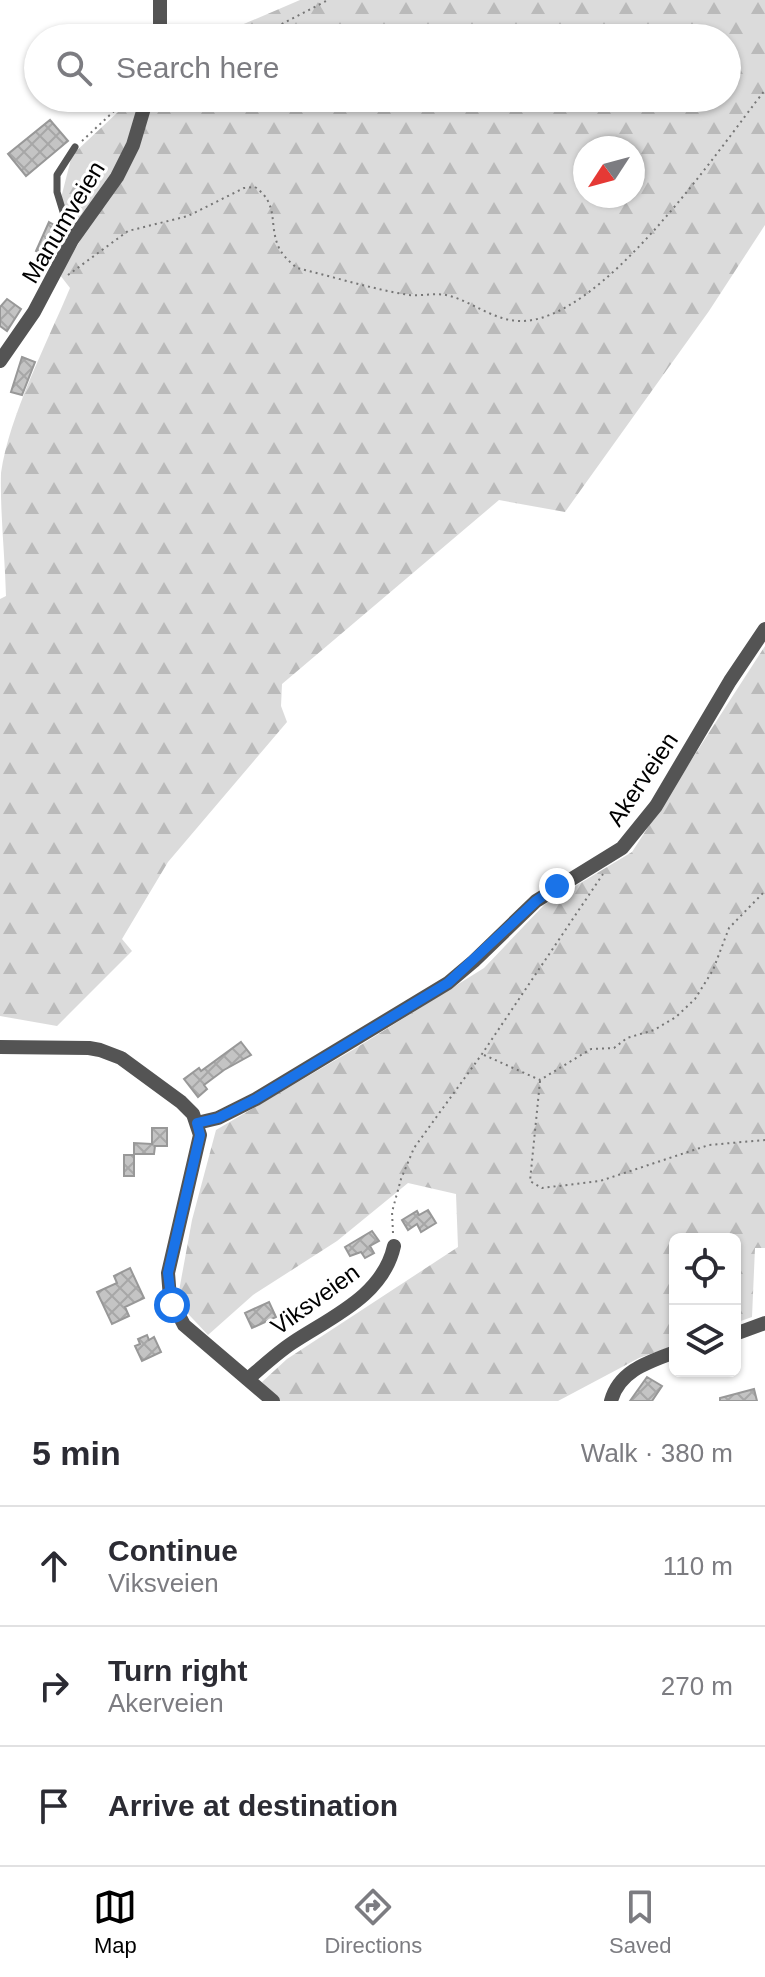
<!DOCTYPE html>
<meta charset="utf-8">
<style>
:root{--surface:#fff;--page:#f7f7f7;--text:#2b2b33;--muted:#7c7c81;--line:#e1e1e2;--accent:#000}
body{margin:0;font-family:Arial,sans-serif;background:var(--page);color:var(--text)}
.controls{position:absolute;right:24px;bottom:24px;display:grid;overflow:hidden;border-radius:12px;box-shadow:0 2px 6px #0004}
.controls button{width:72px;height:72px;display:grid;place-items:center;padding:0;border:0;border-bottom:2px solid var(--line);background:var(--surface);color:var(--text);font:40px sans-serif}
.compass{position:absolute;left:573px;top:136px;width:72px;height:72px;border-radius:50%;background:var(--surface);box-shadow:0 2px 6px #0004;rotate:234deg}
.stop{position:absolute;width:24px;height:24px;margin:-18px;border:6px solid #1a73e8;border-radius:50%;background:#fff}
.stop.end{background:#1a73e8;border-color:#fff;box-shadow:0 2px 8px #0008}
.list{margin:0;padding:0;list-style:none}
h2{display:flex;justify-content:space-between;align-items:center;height:104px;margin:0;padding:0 32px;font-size:34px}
h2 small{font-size:26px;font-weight:400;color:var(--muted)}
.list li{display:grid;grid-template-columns:52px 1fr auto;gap:24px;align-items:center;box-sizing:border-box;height:120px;padding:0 32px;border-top:2px solid var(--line)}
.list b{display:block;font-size:30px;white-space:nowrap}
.list p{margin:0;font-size:26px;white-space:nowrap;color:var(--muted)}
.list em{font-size:26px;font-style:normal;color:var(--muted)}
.icon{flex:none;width:44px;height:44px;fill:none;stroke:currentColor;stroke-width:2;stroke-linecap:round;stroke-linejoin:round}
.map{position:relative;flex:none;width:765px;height:1401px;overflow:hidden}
.search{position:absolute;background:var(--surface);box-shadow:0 2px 6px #0004;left:24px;right:24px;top:24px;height:88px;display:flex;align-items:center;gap:20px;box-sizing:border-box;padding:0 28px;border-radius:44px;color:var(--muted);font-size:30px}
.sheet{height:464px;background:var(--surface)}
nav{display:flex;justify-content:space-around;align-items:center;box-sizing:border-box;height:112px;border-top:2px solid var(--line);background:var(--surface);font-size:22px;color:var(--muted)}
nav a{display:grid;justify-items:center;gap:4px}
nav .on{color:var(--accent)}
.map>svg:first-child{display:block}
</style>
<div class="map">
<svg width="765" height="1401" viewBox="0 0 765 1401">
<defs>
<pattern id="forest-firs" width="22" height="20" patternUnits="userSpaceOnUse" patternTransform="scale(2)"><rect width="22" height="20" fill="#dbdbdb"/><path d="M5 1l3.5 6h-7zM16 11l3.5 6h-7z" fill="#bababa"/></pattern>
<pattern id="building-cross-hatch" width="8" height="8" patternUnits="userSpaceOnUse" patternTransform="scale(2)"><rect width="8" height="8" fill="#c4c4c4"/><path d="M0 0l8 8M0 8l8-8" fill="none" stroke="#a7a7a7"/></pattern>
</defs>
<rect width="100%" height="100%" fill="#fff"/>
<path fill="url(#forest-firs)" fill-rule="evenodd" d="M300 0H765V225L709 311 565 512 499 500 282 684 281 706 287 722 168 862 122 939 132 951 57 1026 0 1016V599L6 596C5 556 0 514 1 473 9 416 47 343 70 288L60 275 80 241 61 198 72 155 133 98H727V38H211ZM585 148H633V196H585Z
M765 646V1248H755L752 1317 735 1323V1239H675V1345L639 1358 558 1401H279L262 1382 287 1359 458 1247 456 1194 408 1183 337 1241 253 1295 208 1335 177 1302 192 1220 216 1130 356 1048 484 968 544 905 632 852Z"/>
<path fill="url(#building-cross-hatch)" stroke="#989898" stroke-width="2" d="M50 120 68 141 26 176 8 154Z
M49 222 58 227 57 231 60 232 49 257 36 251Z
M7 299 21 309 7 331 0 326V307Z
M22 357 35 362 22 395 11 392Z
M241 1042 251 1055 224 1070 204 1085 207 1089 198 1097 184 1079 199 1068 201 1071Z
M152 1128H167V1146H155L154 1154H134V1143L152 1144Z
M124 1155H134V1176H124Z
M428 1210 436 1223 421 1232 417 1224 408 1230 402 1220 417 1211 419 1215Z
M372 1231 379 1241 370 1246 374 1253 365 1258 361 1252 350 1256 345 1247Z
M130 1268 144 1298 125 1307 129 1316 112 1324 97 1292 117 1283 114 1276Z
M269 1302 276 1317 252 1328 245 1313Z
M147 1335 149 1340 154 1337 161 1352 142 1361 135 1346 140 1344 138 1339Z
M647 1377 662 1386 652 1401H630Z
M754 1389 757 1401H720V1398Z"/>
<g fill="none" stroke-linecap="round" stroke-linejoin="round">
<path stroke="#767676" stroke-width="2" stroke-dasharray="2 4" stroke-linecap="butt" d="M255 38 328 0
M82 141 128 98
M68 275 128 231 188 216 244 188 255 187C280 205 268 224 279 248 283 256 290 262 297 268 334 277 372 289 409 295 421 296 434 293 446 295 472 301 492 320 519 321 601 324 718 150 765 90
M484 1055 540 1080 591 1049 614 1048 627 1038 654 1030 676 1017 695 999 713 970 729 928 765 891
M540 1081 530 1181 542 1188 600 1181 709 1145 765 1140
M393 1233 392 1212 401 1179 414 1148 482 1054 603 874"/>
<path stroke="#545454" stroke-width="7" d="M71 238 57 192V175L75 147"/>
<path stroke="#545454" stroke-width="14" d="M160 0V38
M0 361 34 312 72 240 117 177 133 145 147 98
M0 1047 89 1048 100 1050 121 1058 181 1102 193 1114 200 1135 168 1273 170 1298 184 1325 273 1401
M197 1123 218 1118 256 1099 448 983 474 961 536 901 622 848 656 806 730 681 765 629
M735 1334 765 1323
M248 1379C263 1366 277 1353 292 1343 331 1317 383 1296 394 1246
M611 1401C619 1371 648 1362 675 1352"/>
</g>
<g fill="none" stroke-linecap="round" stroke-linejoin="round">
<path stroke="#1a73e8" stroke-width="10" d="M172 1305 168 1273 200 1135 197 1123 218 1118 256 1099 448 983 536 901 557 886"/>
</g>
<g text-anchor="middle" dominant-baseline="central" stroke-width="6" stroke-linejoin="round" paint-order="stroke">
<g font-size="24" fill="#000" stroke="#fff">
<text transform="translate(63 222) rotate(-59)">Manumveien</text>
<text transform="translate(642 779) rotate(-56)">Akerveien</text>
<text transform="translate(315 1299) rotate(-36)">Viksveien</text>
</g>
</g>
</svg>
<div class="controls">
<button><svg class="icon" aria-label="locate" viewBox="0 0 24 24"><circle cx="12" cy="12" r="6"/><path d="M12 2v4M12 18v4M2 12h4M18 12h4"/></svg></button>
<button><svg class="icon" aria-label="layers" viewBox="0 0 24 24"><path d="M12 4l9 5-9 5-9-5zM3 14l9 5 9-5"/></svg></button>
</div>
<svg class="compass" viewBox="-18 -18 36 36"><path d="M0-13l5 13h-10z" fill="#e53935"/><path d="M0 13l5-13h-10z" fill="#7c7c81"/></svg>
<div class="stop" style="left:172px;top:1305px"></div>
<div class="stop end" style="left:557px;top:886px"></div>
<div class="search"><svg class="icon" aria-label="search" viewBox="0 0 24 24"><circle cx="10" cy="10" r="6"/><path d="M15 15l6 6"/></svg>Search here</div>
</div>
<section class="sheet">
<h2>5 min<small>Walk · 380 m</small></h2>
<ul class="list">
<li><svg class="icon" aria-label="ahead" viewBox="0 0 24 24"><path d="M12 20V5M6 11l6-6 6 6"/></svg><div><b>Continue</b><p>Viksveien</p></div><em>110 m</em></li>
<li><svg class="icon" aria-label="right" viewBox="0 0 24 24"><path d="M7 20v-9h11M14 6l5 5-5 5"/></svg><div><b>Turn right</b><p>Akerveien</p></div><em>270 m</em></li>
<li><svg class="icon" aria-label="arrive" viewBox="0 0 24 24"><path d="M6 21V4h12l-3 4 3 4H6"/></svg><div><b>Arrive at destination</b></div></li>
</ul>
</section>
<nav>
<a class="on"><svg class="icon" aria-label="map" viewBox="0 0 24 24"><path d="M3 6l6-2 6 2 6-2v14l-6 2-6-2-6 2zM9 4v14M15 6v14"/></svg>Map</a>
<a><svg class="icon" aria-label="directions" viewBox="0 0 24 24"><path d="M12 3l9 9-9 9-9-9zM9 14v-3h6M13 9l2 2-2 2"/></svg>Directions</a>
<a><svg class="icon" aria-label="saved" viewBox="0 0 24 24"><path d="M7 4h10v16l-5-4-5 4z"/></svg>Saved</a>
</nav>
